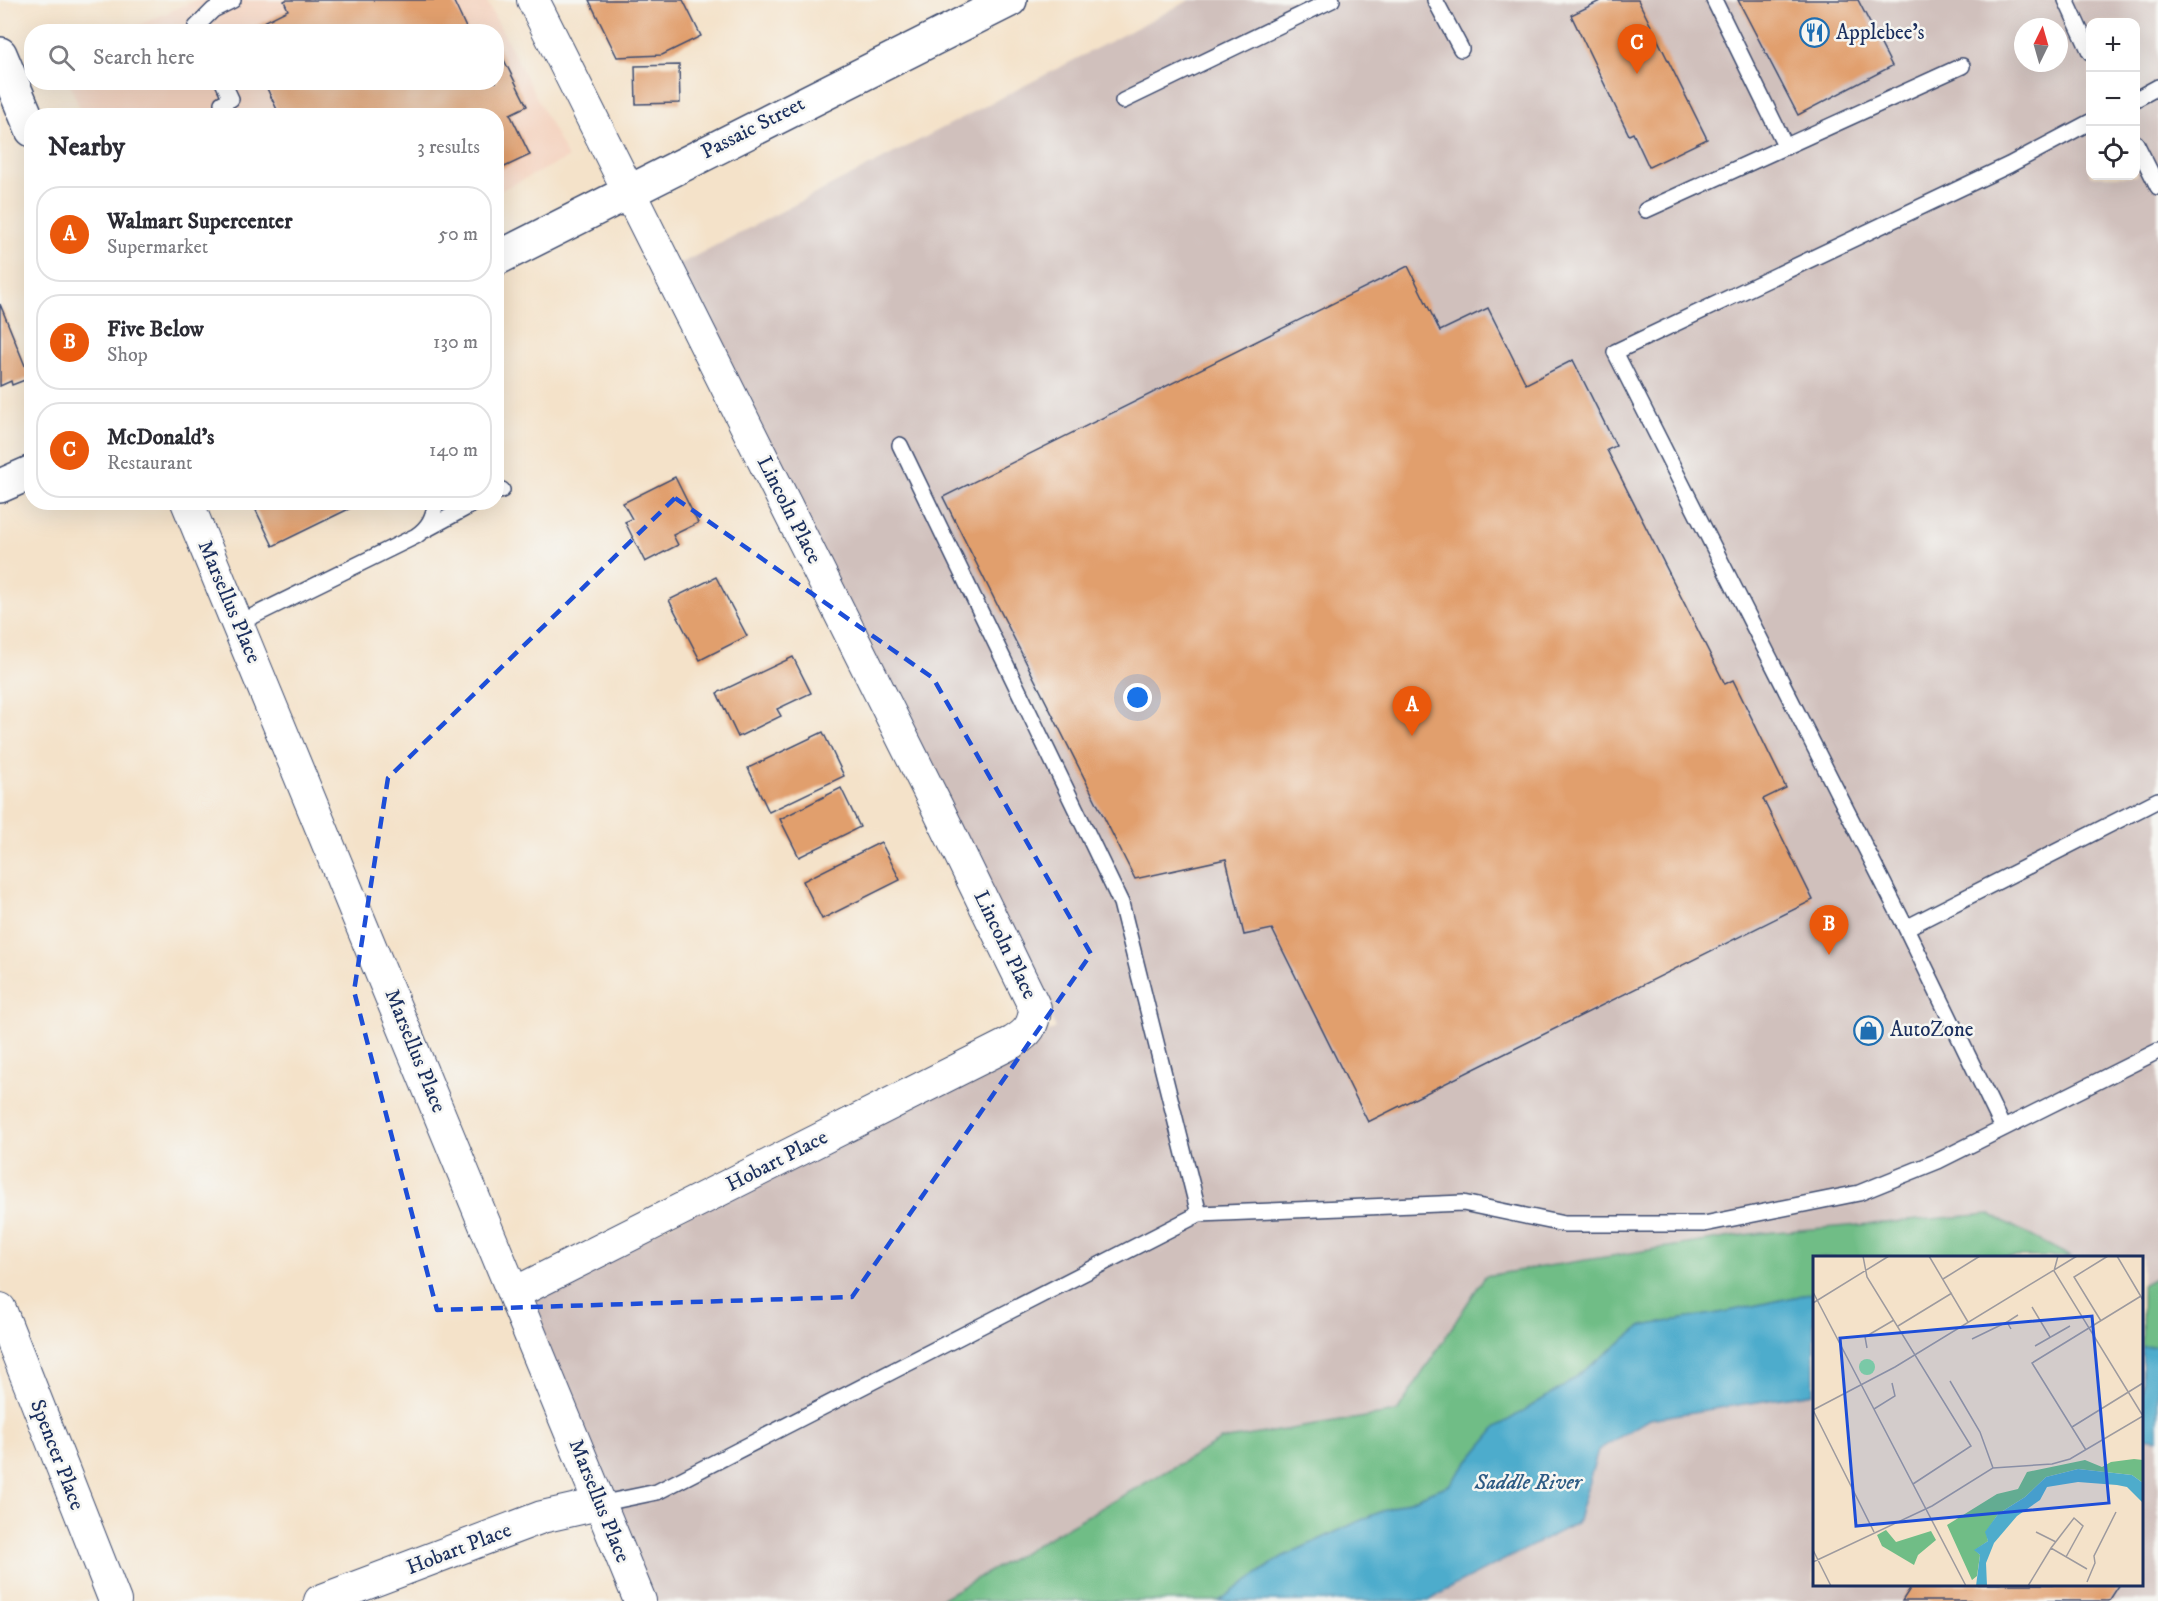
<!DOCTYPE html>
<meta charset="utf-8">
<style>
:root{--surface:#fff;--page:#f2f2f3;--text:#2b2b33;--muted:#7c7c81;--line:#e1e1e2;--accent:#ea580c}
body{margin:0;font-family:"IM FELL DW Pica",serif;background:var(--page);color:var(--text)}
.controls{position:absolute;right:18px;top:18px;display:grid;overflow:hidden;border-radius:12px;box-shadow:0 6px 24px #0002}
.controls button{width:54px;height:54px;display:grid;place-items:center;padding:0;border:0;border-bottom:2px solid var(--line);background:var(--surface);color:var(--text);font:30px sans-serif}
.compass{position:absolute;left:2014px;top:18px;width:54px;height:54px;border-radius:50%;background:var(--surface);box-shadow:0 6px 24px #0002;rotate:5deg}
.you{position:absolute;left:1138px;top:698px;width:21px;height:21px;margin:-15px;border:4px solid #fff;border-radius:50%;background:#1a73e8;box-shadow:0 0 0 9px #1a73e833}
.badge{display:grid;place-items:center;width:39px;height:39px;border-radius:50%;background:var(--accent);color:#fff;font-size:20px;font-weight:700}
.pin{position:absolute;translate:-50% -50px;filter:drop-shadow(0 2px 3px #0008)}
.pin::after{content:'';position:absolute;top:32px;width:21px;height:18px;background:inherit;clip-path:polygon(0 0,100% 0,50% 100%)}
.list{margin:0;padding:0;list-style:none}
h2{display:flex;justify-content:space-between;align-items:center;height:78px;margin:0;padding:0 24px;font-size:26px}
h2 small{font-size:20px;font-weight:400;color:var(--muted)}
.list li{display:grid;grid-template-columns:39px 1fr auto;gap:18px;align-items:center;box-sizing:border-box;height:96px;margin:0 12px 12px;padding:0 12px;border:2px solid var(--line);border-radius:24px}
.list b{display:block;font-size:22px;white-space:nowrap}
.list p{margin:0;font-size:20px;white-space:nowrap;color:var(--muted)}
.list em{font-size:20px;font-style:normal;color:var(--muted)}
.icon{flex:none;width:33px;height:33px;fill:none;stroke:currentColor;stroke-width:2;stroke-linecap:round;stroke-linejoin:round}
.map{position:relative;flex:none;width:2158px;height:1601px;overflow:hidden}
.search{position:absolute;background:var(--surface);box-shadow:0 6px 24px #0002;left:24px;top:24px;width:480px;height:66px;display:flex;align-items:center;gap:15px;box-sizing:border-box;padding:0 21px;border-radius:24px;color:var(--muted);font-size:22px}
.panel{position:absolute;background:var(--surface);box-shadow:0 6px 24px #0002;left:24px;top:108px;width:480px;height:402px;border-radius:24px}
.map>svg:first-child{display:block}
</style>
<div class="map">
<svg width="2158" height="1601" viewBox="0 0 2158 1601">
<rect width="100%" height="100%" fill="#f6f6f2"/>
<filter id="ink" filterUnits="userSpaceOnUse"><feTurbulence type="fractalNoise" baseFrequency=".0167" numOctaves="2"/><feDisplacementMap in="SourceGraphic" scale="12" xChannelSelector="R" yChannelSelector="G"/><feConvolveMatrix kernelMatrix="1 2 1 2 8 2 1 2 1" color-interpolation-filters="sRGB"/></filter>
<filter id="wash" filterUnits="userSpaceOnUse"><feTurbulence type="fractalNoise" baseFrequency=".008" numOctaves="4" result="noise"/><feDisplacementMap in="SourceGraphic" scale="24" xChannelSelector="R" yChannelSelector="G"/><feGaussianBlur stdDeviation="1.35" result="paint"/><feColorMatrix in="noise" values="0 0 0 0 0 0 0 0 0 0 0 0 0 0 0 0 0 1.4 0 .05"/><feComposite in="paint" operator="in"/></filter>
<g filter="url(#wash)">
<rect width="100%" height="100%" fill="#f4e2c9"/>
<path fill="#f4d3c0" d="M196 0H486L568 158 497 192 496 116 83 115 69 83 496 82V32L126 31Z"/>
<path fill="#d0c0bc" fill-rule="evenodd" d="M1190 0H2158V1601H644L528 1297 1056 1028 672 268ZM2090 22H2136V176H2090ZM2023 27H2059V63H2023ZM1814 1258H2142V1584H1814Z"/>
<path fill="#70bd86" stroke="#467672" stroke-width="1.5" d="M1990 1214 2071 1257 1814 1258V1293L1725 1312 1642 1326 1563 1387 1497 1427 1449 1485 1368 1517 1282 1557 1219 1601H937L1221 1440 1397 1412 1485 1276 1751 1234Z
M2158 1276V1346L2142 1347V1285Z"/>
<path fill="#4eaccc" stroke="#346e95" stroke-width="1.5" d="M1814 1293V1393L1649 1419 1598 1450 1577 1523 1453 1586 1429 1601H1219L1282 1557 1368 1517 1449 1485 1497 1427 1563 1387 1642 1326 1725 1312Z
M2158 1346V1439L2142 1437V1347Z"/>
<g id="blocks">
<path fill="#e19f6d" d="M286 0H453L468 32H244L288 10 284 1Z
M589 0H683L701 36 662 55 617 57Z
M1602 0H1638L1707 139 1649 167 1633 133 1629 135 1571 15Z
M1738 0H1858L1892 66 1798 115Z
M496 44 527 106 510 114 530 155 496 171V116H280L264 82H496Z
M679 65 680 103 636 104 635 66Z
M1408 266 1440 331 1488 308 1526 384 1573 360 1616 446 1607 450 1725 684 1733 680 1786 788 1763 799 1813 900 1368 1122 1272 929 1244 935 1226 859 1135 879 943 497Z
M0 304 30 378 12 385 11 381 0 386Z
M675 477 698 523 673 535 678 545 645 562 625 522 632 519 623 503Z
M252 502H363L273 546Z
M716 577 747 636 700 660 669 600Z
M793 657 811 693 777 709 781 716 738 737 717 693Z
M823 732 844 776 769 812 748 768Z
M841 788 860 827 799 857 780 819Z
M881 842 900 880 822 919 803 881Z
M1913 1584H2120L2109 1601H1902Z"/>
</g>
</g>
<g filter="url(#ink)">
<use href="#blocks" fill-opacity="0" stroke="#3c4a6e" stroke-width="1.5"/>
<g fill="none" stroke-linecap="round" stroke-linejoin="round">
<defs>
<path id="lane" d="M1435 0 1461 49
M1714 0 1786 147
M2066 0 2090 52
M198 32 196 27 213 10 233 0
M2136 99 2158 87
M1123 101 1332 0
M222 103 231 99 223 82
M2136 143 2158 187
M1646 210 1962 66
M496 492 502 490
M425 530 477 502
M239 623 416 536C429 527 433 518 436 502
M1906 928 2158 800
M2003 1128 1906 928 1615 352 2009 165 2090 122
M1199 1214 1463 1203 1564 1224H1704L1859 1193 1938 1161 2158 1051
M599 1504 657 1492 1199 1214 1121 903 900 445"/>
<path id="street" d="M187 502 640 1601
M515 1293 1013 1042C1028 1033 1034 1025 1035 1008L936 805 533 0
M0 1309 115 1601
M320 1601 542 1517 599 1504"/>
<path id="secondary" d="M0 54 32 130
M496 259 1010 0
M0 486 32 472"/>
</defs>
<use href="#lane" stroke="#3c4a6e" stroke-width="18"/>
<use href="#street" stroke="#3c4a6e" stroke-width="34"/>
<use href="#secondary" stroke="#3c4a6e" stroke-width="36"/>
<use href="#lane" stroke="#fff" stroke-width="15"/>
<use href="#street" stroke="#fff" stroke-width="32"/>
<use href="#secondary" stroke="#fff" stroke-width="33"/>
</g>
</g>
<path fill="none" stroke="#1d4ed8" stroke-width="4.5" stroke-dasharray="12 8" stroke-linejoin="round" d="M675 498 933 678 1091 954 852 1297 437 1310 354 991 388 778Z"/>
<defs>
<symbol id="restaurant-ring" viewBox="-11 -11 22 22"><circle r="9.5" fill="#f6f6f2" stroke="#1f6fb2" stroke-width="1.5"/><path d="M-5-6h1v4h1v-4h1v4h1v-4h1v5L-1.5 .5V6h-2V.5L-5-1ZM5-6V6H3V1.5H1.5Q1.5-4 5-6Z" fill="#1f6fb2"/></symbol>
<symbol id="shop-ring" viewBox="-11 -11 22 22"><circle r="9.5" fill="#f6f6f2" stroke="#1f6fb2" stroke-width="1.5"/><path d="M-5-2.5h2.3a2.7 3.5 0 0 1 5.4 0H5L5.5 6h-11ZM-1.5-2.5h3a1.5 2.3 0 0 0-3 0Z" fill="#1f6fb2"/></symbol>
</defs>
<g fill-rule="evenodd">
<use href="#restaurant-ring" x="1798" y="16" width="33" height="33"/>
<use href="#shop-ring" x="1852" y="1014" width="33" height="33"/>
</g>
<g text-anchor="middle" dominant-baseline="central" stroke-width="5" stroke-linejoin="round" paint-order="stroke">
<g font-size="21" fill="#1b2f5e" stroke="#f6f6f2" text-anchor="start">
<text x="1836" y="33">Applebee's</text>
<text x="1890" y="1030">AutoZone</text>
</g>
<g font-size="21" fill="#1b2f5e" stroke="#f6f6f2">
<text transform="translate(753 128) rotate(-27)">Passaic Street</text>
<text transform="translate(789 510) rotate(63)">Lincoln Place</text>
<text transform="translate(229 602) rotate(67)">Marsellus Place</text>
<text transform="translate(1005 945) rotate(64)">Lincoln Place</text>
<text transform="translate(415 1051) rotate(68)">Marsellus Place</text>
<text transform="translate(777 1161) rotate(-27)">Hobart Place</text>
<text transform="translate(57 1455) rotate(69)">Spencer Place</text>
<text transform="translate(599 1501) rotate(68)">Marsellus Place</text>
<text transform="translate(459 1549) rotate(-21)">Hobart Place</text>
</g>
<g font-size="22" font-style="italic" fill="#2d5b84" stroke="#f6f6f2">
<text x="1528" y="1482">Saddle River</text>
</g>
</g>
<g transform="translate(1813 1256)">
<rect width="330" height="330" fill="#f4e2c9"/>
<path d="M46 111a8 8 0 1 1 16 0a8 8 0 1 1-16 0Z" fill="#8bde9f"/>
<path d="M321 203 330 204V227L319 219 265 213 233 221 212 241 185 258 173 276 175 285 162 294 167 299 164 320 159 324 134 269 184 238 205 233 214 216 272 204 289 211 298 206ZM73 274 83 286 118 275 123 284 105 299 101 309 69 290 64 279Z" fill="#70bd86"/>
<path d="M265 213 319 219 330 227V247L314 231 304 229 265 226 234 231 227 244 204 260 181 287 173 307 174 330H163L167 299 161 294 175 285 172 276 185 258 212 241 233 221Z" fill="#4eaccc"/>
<path fill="none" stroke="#9d9a9e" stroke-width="1.5" d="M50 0 54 21 158 190 100 228M116 0 155 66M304 0 330 44M130 23 167 0M0 36 153 330M0 47 76 0M219 51 237 81M288 65 261 21 295 0M85 70 139 37M198 73 194 66 205 59M159 83 194 66M222 90 257 70M54 92 52 81 81 64M61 153 82 140 79 127M0 154 61 276M0 154 82 111 264 0M259 171 330 127M273 194 219 107 328 40M180 212 239 208 257 203 330 160 241 15 245 0M223 276 243 286M238 292 261 262 270 270 253 301M0 294 18 330M0 306 119 250 180 212 167 176 137 125M274 326 282 307 281 300 303 256M215 330 238 292 274 313"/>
<path fill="#1d4ed8" fill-opacity="0.15" stroke="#1d4ed8" stroke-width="3" d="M279 60 296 247 43 270 27 82Z"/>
<rect width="330" height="330" fill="none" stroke="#1b2f5e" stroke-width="3"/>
</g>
</svg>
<div class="controls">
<button>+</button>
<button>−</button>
<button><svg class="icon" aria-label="locate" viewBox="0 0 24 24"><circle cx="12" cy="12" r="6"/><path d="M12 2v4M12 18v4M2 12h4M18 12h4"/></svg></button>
</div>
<svg class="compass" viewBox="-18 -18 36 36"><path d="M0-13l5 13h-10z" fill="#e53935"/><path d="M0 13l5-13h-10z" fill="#7c7c81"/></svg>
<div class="you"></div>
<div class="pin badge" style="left:1412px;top:736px">A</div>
<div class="pin badge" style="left:1829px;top:955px">B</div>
<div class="pin badge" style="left:1637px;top:74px">C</div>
<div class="search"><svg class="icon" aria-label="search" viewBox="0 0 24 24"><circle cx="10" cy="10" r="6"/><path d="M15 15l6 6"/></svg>Search here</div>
<section class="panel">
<h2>Nearby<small>3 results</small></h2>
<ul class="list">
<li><span class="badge">A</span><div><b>Walmart Supercenter</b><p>Supermarket</p></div><em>50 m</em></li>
<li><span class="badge">B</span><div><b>Five Below</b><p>Shop</p></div><em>130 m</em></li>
<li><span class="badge">C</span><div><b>McDonald's</b><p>Restaurant</p></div><em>140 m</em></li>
</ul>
</section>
</div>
